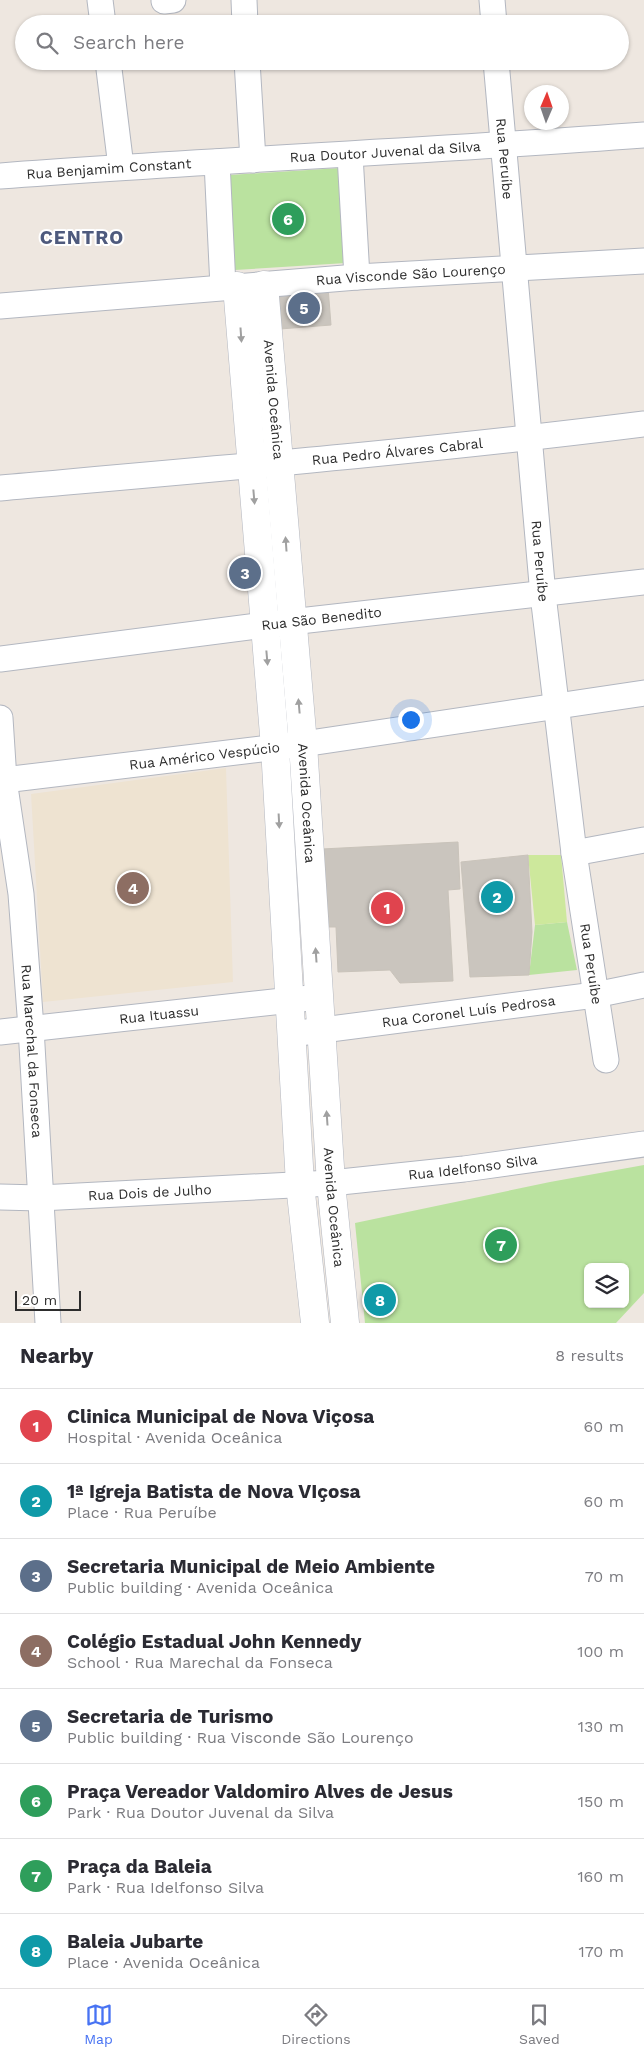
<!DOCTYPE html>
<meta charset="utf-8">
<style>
:root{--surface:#fff;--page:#f2f2f3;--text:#2b2b33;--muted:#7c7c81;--line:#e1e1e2;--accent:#4873f3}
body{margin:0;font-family:"Work Sans",sans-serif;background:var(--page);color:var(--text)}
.controls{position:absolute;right:15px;bottom:15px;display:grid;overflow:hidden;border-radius:8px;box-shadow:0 1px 4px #0004}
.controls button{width:45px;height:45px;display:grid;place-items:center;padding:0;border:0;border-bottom:1px solid var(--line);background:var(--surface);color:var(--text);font:25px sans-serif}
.compass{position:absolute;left:524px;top:85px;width:45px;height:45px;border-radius:50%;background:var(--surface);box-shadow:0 1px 4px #0004;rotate:2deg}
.scale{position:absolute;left:15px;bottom:12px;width:66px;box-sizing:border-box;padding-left:5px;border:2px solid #2d2d2d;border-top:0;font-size:14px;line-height:18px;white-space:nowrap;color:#2d2d2d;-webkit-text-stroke:4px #fff;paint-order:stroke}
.you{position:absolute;left:410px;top:719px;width:18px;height:18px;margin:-12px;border:4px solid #fff;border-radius:50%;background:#1a73e8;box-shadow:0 0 0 8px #1a73e833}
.badge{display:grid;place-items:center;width:32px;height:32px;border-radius:50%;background:var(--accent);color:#fff;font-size:16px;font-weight:700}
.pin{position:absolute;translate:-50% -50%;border:2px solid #fff;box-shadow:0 1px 5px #0006}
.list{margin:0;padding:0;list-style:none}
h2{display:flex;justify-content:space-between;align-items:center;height:65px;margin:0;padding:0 20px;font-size:21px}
h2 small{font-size:16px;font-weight:400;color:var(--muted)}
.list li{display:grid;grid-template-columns:32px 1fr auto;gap:15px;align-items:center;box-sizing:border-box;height:75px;padding:0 20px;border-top:1px solid var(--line)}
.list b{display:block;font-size:19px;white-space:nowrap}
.list p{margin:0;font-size:16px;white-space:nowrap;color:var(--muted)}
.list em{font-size:16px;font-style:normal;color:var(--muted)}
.icon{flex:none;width:28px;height:28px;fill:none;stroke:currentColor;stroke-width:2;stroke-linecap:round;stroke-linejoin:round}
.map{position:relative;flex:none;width:644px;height:1323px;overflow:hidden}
.search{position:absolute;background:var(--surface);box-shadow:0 1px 4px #0004;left:15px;right:15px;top:15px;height:55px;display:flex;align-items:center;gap:12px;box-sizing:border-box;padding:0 18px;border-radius:28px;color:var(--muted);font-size:19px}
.sheet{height:665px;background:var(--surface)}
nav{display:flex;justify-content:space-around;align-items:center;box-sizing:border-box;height:70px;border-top:1px solid var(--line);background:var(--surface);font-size:14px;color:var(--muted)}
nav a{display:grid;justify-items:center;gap:2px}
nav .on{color:var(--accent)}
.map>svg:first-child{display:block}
</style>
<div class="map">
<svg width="644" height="1323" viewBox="0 0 644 1323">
<rect width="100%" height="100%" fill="#eee7e0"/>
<path fill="#eee3d1" d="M226 768 233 982 43 1002 31 794Z"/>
<path fill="#bae29f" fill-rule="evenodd" d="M340 168 346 263 235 270 230 175Z
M567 922 577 970 529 975 535 925Z
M644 1165V1293L616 1323H365L355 1223 550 1182ZM588 1267H625V1304H588Z"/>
<path fill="#cde89c" d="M528 855H561L567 922 535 925Z"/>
<path fill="#cac5be" stroke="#c9c3ba" d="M328 287 331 325 280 329 277 290Z
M458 842 460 889 448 890 453 981 400 983 390 970 338 972 336 927H326L322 849Z
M528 855 532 932 529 975 470 977 461 862Z"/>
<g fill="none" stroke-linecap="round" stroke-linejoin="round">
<defs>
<g id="minor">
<path d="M100 0 103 24"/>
<path d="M244 0 245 24"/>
<path d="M492 0 494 24"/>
<path d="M164 1 173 0"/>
<path d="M108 61 121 167"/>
<path d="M247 61 253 160"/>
<path id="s1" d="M496 61 543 595 574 853 606 1060"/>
<path d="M350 155 357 277"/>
<path d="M217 162 223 287"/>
<path id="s2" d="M0 176C215 160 429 151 644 135"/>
<path id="s3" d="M0 306 357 277 644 261"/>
<path id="s4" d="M0 488C215 469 430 451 644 424"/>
<path id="s5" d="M0 659 264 625 644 582"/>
<path id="s6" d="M0 718 4 780 21 894 31 1028 48 1323"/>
<path id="s7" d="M4 780 303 744 644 693"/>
<path d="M574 853 644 840"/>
<path id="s8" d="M0 1032 319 997"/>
<path id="s9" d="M291 1034 595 995 644 985"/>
<path id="s10" d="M0 1197 40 1198 331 1183 464 1169 644 1144"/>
</g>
<g id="tertiary">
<path id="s11" d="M264 285 303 744 331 1183 345 1323"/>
<path d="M237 286 275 747 300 1184 315 1323"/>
</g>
</defs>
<use href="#minor" stroke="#b3b7c0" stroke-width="27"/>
<use href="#tertiary" stroke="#b3b7c0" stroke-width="29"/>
<use href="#minor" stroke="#fff" stroke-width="25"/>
<use href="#tertiary" stroke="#fff" stroke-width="28"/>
</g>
<defs><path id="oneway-solid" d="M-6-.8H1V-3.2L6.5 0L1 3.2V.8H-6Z" transform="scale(1.25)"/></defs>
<g fill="#a0a0a0">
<use href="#oneway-solid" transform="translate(241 335) rotate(86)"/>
<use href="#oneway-solid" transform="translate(254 497) rotate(85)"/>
<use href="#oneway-solid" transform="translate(286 544) rotate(-94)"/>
<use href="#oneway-solid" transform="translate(267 658) rotate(85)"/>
<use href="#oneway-solid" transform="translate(299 706) rotate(-95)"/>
<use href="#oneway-solid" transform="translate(279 821) rotate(87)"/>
<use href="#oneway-solid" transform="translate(316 955) rotate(-94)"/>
<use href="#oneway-solid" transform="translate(327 1118) rotate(-94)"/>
</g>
<g text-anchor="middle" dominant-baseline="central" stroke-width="4" stroke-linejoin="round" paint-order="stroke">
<g font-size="14" fill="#2d2d2d" stroke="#fff">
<text stroke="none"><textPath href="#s2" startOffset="386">Rua Doutor Juvenal da Silva</textPath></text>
<text stroke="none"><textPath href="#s1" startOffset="98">Rua Peruíbe</textPath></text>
<text stroke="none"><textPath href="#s2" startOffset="109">Rua Benjamim Constant</textPath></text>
<text stroke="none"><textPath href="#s3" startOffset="412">Rua Visconde São Lourenço</textPath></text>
<text stroke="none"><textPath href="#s11" startOffset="115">Avenida Oceânica</textPath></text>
<text stroke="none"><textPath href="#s4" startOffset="399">Rua Pedro Álvares Cabral</textPath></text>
<text stroke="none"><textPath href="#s1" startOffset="502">Rua Peruíbe</textPath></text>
<text stroke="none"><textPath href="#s5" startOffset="324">Rua São Benedito</textPath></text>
<text stroke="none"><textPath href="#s7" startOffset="202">Rua Américo Vespúcio</textPath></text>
<text stroke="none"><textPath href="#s11" startOffset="520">Avenida Oceânica</textPath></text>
<text stroke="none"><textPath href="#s1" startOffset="908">Rua Peruíbe</textPath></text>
<text stroke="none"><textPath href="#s9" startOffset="179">Rua Coronel Luís Pedrosa</textPath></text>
<text stroke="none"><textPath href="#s8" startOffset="160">Rua Ituassu</textPath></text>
<text stroke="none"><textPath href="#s6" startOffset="335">Rua Marechal da Fonseca</textPath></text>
<text stroke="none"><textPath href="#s10" startOffset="474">Rua Idelfonso Silva</textPath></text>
<text stroke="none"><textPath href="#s10" startOffset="150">Rua Dois de Julho</textPath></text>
<text stroke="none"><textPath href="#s11" startOffset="925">Avenida Oceânica</textPath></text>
</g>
<g font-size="19" font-weight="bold" letter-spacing="1" fill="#4e5a7d" stroke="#fff">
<text x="82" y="237">CENTRO</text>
</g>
</g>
</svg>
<div class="controls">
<button><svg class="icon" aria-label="layers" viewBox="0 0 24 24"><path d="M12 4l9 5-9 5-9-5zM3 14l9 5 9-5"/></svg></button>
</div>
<svg class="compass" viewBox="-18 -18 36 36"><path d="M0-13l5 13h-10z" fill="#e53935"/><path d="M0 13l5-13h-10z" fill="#7c7c81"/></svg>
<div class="scale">20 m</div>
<div class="you"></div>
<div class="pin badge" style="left:387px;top:908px;background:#e0444e">1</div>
<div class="pin badge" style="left:497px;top:897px;background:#0f9aa8">2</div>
<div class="pin badge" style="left:245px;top:573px;background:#5c6f8a">3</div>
<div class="pin badge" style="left:133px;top:888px;background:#8d6e63">4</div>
<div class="pin badge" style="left:304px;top:308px;background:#5c6f8a">5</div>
<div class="pin badge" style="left:288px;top:219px;background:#2e9e5b">6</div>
<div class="pin badge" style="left:501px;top:1245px;background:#2e9e5b">7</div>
<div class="pin badge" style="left:380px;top:1300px;background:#0f9aa8">8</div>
<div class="search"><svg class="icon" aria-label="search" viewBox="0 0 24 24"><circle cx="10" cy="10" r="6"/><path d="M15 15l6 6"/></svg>Search here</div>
</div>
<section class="sheet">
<h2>Nearby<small>8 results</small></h2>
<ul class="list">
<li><span class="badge" style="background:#e0444e">1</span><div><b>Clinica Municipal de Nova Viçosa</b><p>Hospital · Avenida Oceânica</p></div><em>60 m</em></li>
<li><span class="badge" style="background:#0f9aa8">2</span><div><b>1ª Igreja Batista de Nova VIçosa</b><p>Place · Rua Peruíbe</p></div><em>60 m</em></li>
<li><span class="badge" style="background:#5c6f8a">3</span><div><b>Secretaria Municipal de Meio Ambiente</b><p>Public building · Avenida Oceânica</p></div><em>70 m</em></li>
<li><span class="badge" style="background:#8d6e63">4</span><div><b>Colégio Estadual John Kennedy</b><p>School · Rua Marechal da Fonseca</p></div><em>100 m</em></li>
<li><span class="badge" style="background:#5c6f8a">5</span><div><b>Secretaria de Turismo</b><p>Public building · Rua Visconde São Lourenço</p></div><em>130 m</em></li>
<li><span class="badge" style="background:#2e9e5b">6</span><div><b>Praça Vereador Valdomiro Alves de Jesus</b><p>Park · Rua Doutor Juvenal da Silva</p></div><em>150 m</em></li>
<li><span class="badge" style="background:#2e9e5b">7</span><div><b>Praça da Baleia</b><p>Park · Rua Idelfonso Silva</p></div><em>160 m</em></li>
<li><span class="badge" style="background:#0f9aa8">8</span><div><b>Baleia Jubarte</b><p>Place · Avenida Oceânica</p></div><em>170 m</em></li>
</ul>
</section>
<nav>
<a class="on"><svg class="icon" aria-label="map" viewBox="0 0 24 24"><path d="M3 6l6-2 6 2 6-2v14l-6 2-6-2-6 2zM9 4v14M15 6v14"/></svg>Map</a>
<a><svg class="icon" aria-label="directions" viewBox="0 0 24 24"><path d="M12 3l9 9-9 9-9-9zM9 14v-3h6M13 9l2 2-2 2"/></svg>Directions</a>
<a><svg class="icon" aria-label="saved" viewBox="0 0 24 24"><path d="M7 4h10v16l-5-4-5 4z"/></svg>Saved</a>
</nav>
